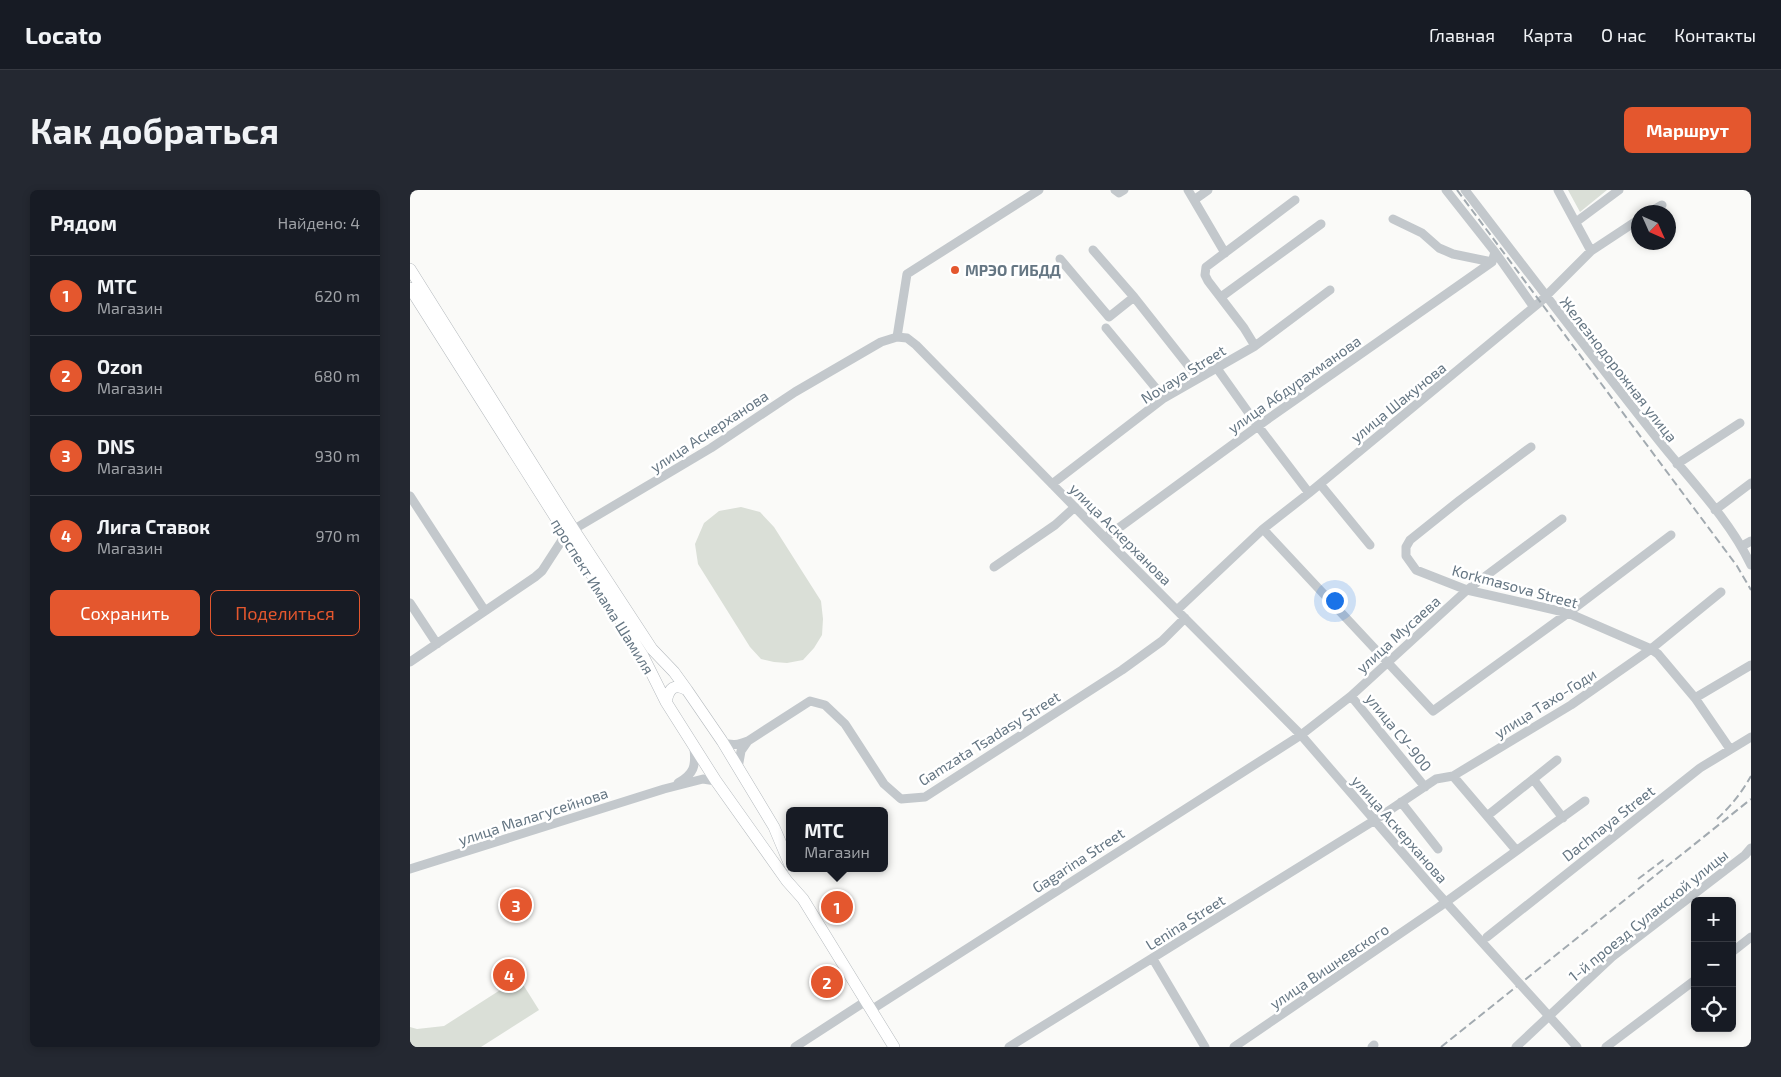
<!DOCTYPE html>
<html lang="ru">
<meta charset="utf-8">
<style>
:root{--surface:#171b24;--page:#242831;--text:#f1f3f6;--muted:#9ea1a6;--line:#363941;--accent:#e4572e}
body{margin:0;font-family:"Exo 2",sans-serif;background:var(--page);color:var(--text)}
.controls{position:absolute;right:15px;bottom:15px;display:grid;overflow:hidden;border-radius:8px;box-shadow:0 2px 8px #0003}
.controls button{width:45px;height:45px;display:grid;place-items:center;padding:0;border:0;border-bottom:1px solid var(--line);background:var(--surface);color:var(--text);font:25px sans-serif}
.compass{position:absolute;left:1221px;top:15px;width:45px;height:45px;border-radius:50%;background:var(--surface);box-shadow:0 2px 8px #0003;rotate:135deg}
.you{position:absolute;left:924px;top:410px;width:18px;height:18px;margin:-12px;border:4px solid #fff;border-radius:50%;background:#1a73e8;box-shadow:0 0 0 8px #1a73e833}
.badge{display:grid;place-items:center;width:32px;height:32px;border-radius:50%;background:var(--accent);color:#fff;font-size:16px;font-weight:700}
.pin{position:absolute;translate:-50% -50%;border:2px solid #fff;box-shadow:0 1px 5px #0006}
.popup{position:absolute;left:376px;top:617px;width:102px;height:65px;box-sizing:border-box;display:grid;place-content:center;border-radius:8px;background:var(--surface);filter:drop-shadow(0 1px 4px #0005);font-size:16px;white-space:nowrap;color:var(--muted)}
.popup b{font-size:19px;color:var(--text)}
.popup::after{content:'';position:absolute;left:50%;top:100%;margin-left:-10px;border:10px solid transparent;border-top-color:var(--surface)}
.list{margin:0;padding:0;list-style:none}
h2{display:flex;justify-content:space-between;align-items:center;height:65px;margin:0;padding:0 20px;font-size:21px}
h2 small{font-size:16px;font-weight:400;color:var(--muted)}
.list li{display:grid;grid-template-columns:32px 1fr auto;gap:15px;align-items:center;box-sizing:border-box;height:80px;padding:0 20px;border-top:1px solid var(--line)}
.list b{display:block;font-size:19px;white-space:nowrap}
.list p{margin:0;font-size:16px;white-space:nowrap;color:var(--muted)}
.list em{font-size:16px;font-style:normal;color:var(--muted)}
.actions{display:flex;gap:10px;padding:15px 20px}
.actions a{flex:1;padding:11px 0;border:1px solid var(--accent);border-radius:8px;text-align:center;font-size:18px;color:var(--accent)}
.actions .main{background:var(--accent);color:#fff}
.icon{flex:none;width:28px;height:28px;fill:none;stroke:currentColor;stroke-width:2;stroke-linecap:round;stroke-linejoin:round}
.map{position:relative;flex:none;width:1341px;height:857px;overflow:hidden;border-radius:8px}
header{display:flex;align-items:center;gap:30px;box-sizing:border-box;height:70px;padding:0 25px;background:var(--surface);border-bottom:1px solid var(--line)}
header strong{font-size:24px}
nav{display:flex;gap:28px;margin-inline-start:auto;font-size:18px}
.intro{display:flex;align-items:center;justify-content:space-between;box-sizing:border-box;height:120px;padding:0 30px}
h1{margin:0;font-size:35px}
.button{padding:12px 22px;border-radius:8px;background:var(--accent);color:#fff;font-size:18px;font-weight:700}
main{display:flex;gap:30px;padding:0 30px}
aside{flex:1;background:var(--surface);border-radius:8px;box-shadow:0 2px 8px #0003}
.map>svg:first-child{display:block}
</style>
<header>
<strong>Locato</strong>
<nav><a>Главная</a><a>Карта</a><a>О нас</a><a>Контакты</a></nav>
</header>
<div class="intro"><h1>Как добраться</h1><a class="button">Маршрут</a></div>
<main>
<aside>
<h2>Рядом<small>Найдено: 4</small></h2>
<ul class="list">
<li><span class="badge">1</span><div><b>МТС</b><p>Магазин</p></div><em>620 m</em></li>
<li><span class="badge">2</span><div><b>Ozon</b><p>Магазин</p></div><em>680 m</em></li>
<li><span class="badge">3</span><div><b>DNS</b><p>Магазин</p></div><em>930 m</em></li>
<li><span class="badge">4</span><div><b>Лига Ставок</b><p>Магазин</p></div><em>970 m</em></li>
</ul>
<div class="actions"><a class="main">Сохранить</a><a>Поделиться</a></div>
</aside>
<div class="map">
<svg width="1341" height="857" viewBox="0 0 1341 857">
<rect width="100%" height="100%" fill="#fafaf8"/>
<path fill="#dadfd7" d="M1158 0H1197L1170 22Z
M331 317 350 322 364 337 411 411 413 429 412 445 404 458 393 470 377 473 364 472 351 469 340 457 288 374 285 354 294 333 309 321Z
M109 788 129 820 71 857H0V837L7 839 34 836Z"/>
<g fill="none" stroke-linecap="round" stroke-linejoin="round">
<defs>
<path id="major" d="M0 79 164 340 242 459 264 482 277 500 312 551 364 637 380 675
M0 98 206 423 233 466 256 512 306 591 377 691 393 709 484 857
M256 512C259 498 264 493 277 500"/>
</defs>
<use href="#major" stroke="#b5babe" stroke-width="12"/>
<path stroke="#c3c8cc" stroke-width="9" d="M705 0 709 3 714 0
M778 0 815 63
M1036 0 1085 62 1123 116
M1055 0C1118 82 1181 165 1246 247 1278 288 1318 327 1341 375
M1148 0 1181 61
M784 10 798 0
M1240 22 1252 15
M983 29 1012 43 1029 58 1043 64 1082 72
M1166 32 1209 0
M683 60 724 107 788 188
M650 69 699 127 724 107
M811 107 911 34
M696 138 754 208
M487 147 497 84 629 0
M845 156 834 138 798 91 795 85 796 77 885 10
M806 177 848 236 899 303
M1121 257 1050 310 1000 350 996 357V366L1006 380 1057 400 1158 423 1241 459 1248 464 1285 508 1320 559
M1267 274 1330 233
M642 294 754 208 845 156 920 100
M910 294 960 355
M0 306 75 421
M1305 320 1341 293
M853 339 1023 521 1158 423 1261 345
M695 348 848 236 1082 72 1085 62
M1332 356 1341 351
M584 377 645 335 665 317
M0 413 27 454
M767 420 853 339 899 303 1130 112 1181 61 1228 30
M0 472 125 387 132 381 156 344 301 258 385 202 471 152 487 147 497 148 506 155 695 348 891 545 1023 698
M941 506 1015 597
M1285 508 1341 475
M312 552C322 556 328 555 338 551L400 511 415 515 435 534 474 594 491 609 515 607 712 480 752 451 775 428
M328 578 331 561 338 551
M1043 586 1106 660
M1123 589 1153 628
M268 593C284 584 286 576 284 559
M991 612 1028 659
M1077 626 1147 570
M0 679 254 599 293 589 306 591
M1077 747 1290 578 1341 547
M1322 762 1341 747
M743 769 795 857
M461 820 891 545 941 506 1057 400 1152 329
M385 857 456 811
M599 857 965 630 1026 589 1043 586 1161 515 1241 459 1311 402
M824 857 1029 717 1175 611
M962 857 964 855
M1106 857 1202 767 1335 665 1341 658
M1196 857 1285 790"/>
<use href="#major" stroke="#fff" stroke-width="11"/>
<path stroke="#a2aab0" stroke-width="2" stroke-dasharray="8 4" stroke-linecap="butt" d="M1047 0 1327 376 1341 400
M1307 629C1321 616 1332 602 1341 586
M1228 689 1256 668
M1031 857 1341 609"/>
<path stroke="#c3c8cc" stroke-width="9" d="M1023 698 1167 857"/>
</g>
<circle fill="#e4572e" stroke="#fff" stroke-width="2" cx="545" cy="80" r="5"/>
<g text-anchor="middle" dominant-baseline="central" stroke-width="5" stroke-linejoin="round" paint-order="stroke">
<g font-size="15" font-weight="bold" fill="#657683" stroke="#fff" text-anchor="start">
<text x="555" y="80">МРЭО ГИБДД</text>
</g>
<g font-size="15" fill="#657683" stroke="#fff">
<text transform="translate(1209 179) rotate(52)">Железнодорожная улица</text>
<text transform="translate(773 184) rotate(-32)">Novaya Street</text>
<text transform="translate(884 194) rotate(-35)">улица Абдурахманова</text>
<text transform="translate(988 212) rotate(-39)">улица Шакунова</text>
<text transform="translate(299 241) rotate(-33)">улица Аскерханова</text>
<text transform="translate(711 344) rotate(45)">улица Аскерханова</text>
<text transform="translate(1105 396) rotate(15)">Korkmasova Street</text>
<text transform="translate(193 406) rotate(58)">проспект Имама Шамиля</text>
<text transform="translate(988 444) rotate(-42)">улица Мусаева</text>
<text transform="translate(1135 513) rotate(-32)">улица Тахо-Годи</text>
<text transform="translate(989 542) rotate(51)">улица СУ-900</text>
<text transform="translate(579 548) rotate(-32)">Gamzata Tsadasy Street</text>
<text transform="translate(123 626) rotate(-18)">улица Малагусейнова</text>
<text transform="translate(1198 633) rotate(-38)">Dachnaya Street</text>
<text transform="translate(990 639) rotate(49)">улица Аскерханова</text>
<text transform="translate(668 670) rotate(-33)">Gagarina Street</text>
<text transform="translate(1238 725) rotate(-39)">1-й проезд Сулакской улицы</text>
<text transform="translate(775 732) rotate(-32)">Lenina Street</text>
<text transform="translate(919 776) rotate(-34)">улица Вишневского</text>
</g>
</g>
</svg>
<div class="controls">
<button>+</button>
<button>−</button>
<button><svg class="icon" aria-label="locate" viewBox="0 0 24 24"><circle cx="12" cy="12" r="6"/><path d="M12 2v4M12 18v4M2 12h4M18 12h4"/></svg></button>
</div>
<svg class="compass" viewBox="-18 -18 36 36"><path d="M0-13l5 13h-10z" fill="#e53935"/><path d="M0 13l5-13h-10z" fill="#9ea1a6"/></svg>
<div class="you"></div>
<div class="pin badge" style="left:427px;top:717px">1</div>
<div class="popup"><b>МТС</b>Магазин</div>
<div class="pin badge" style="left:417px;top:792px">2</div>
<div class="pin badge" style="left:106px;top:715px">3</div>
<div class="pin badge" style="left:99px;top:785px">4</div>
</div>
</main>
